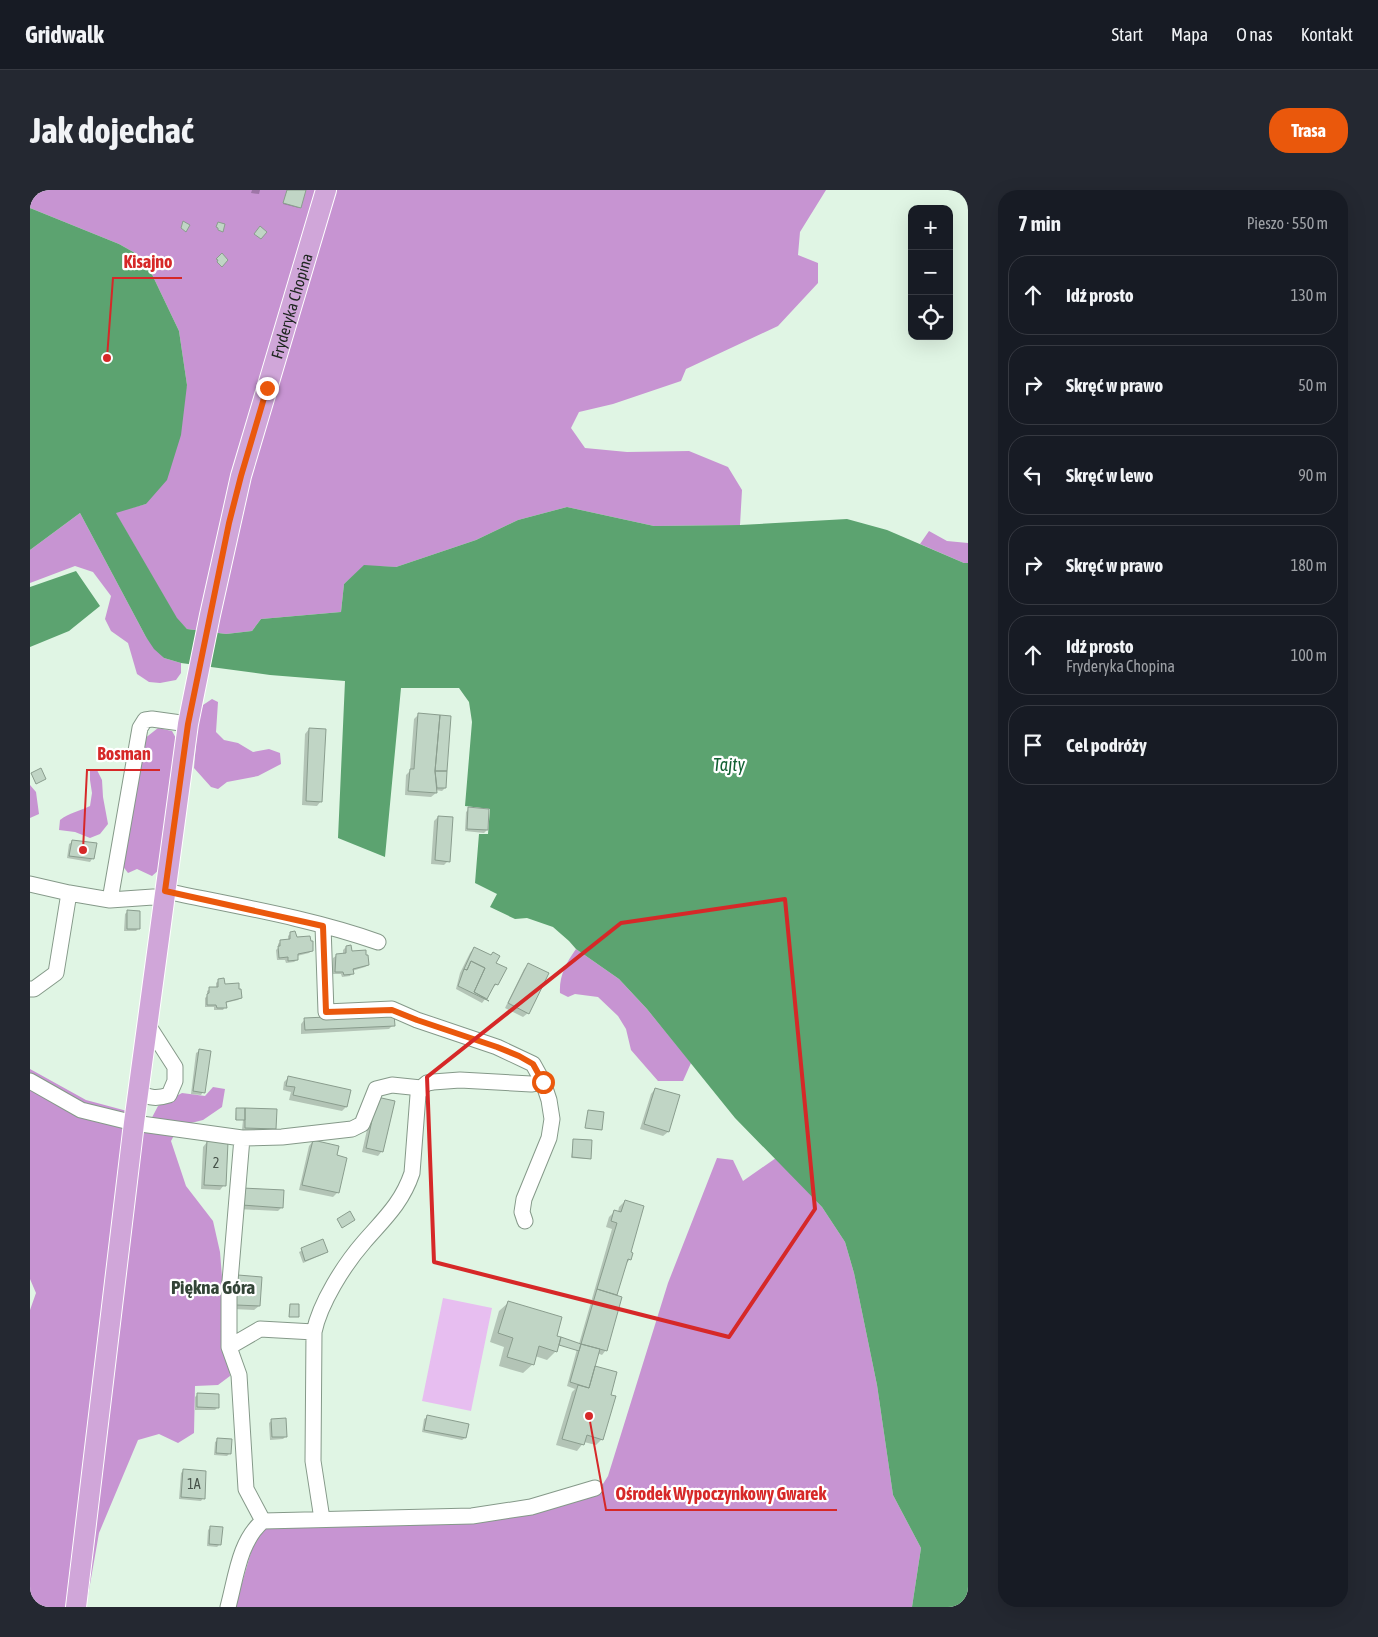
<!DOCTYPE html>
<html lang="pl">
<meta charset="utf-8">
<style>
:root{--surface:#171b24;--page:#242831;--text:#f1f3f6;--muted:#9ea1a6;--line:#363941;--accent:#ea580c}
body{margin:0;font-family:"Asap Condensed",sans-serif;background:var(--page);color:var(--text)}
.controls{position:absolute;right:15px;top:15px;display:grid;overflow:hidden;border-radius:10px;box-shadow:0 5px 20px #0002}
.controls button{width:45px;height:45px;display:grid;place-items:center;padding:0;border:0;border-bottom:1px solid var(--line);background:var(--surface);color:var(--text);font:25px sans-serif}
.stop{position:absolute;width:15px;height:15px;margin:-11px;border:4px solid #ea580c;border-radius:50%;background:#fff}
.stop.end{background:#ea580c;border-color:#fff;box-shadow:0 1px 5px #0008}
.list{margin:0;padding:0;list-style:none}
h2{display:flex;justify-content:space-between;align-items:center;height:65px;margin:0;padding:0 20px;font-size:21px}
h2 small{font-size:16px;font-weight:400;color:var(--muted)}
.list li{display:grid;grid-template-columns:32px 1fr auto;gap:15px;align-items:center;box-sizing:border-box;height:80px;margin:0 10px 10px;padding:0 10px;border:1px solid var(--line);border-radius:20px}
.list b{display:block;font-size:19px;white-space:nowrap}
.list p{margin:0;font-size:16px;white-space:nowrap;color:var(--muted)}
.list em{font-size:16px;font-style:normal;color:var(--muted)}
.icon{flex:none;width:28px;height:28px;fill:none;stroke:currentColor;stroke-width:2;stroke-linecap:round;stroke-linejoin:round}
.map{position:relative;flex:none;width:938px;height:1417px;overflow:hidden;border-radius:20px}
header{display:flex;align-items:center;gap:30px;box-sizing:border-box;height:70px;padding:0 25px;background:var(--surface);border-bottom:1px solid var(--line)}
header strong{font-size:24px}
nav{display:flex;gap:28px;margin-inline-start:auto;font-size:18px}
.intro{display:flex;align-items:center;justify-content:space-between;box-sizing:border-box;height:120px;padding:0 30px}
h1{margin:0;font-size:35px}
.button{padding:12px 22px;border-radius:20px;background:var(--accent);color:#fff;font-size:18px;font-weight:700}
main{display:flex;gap:30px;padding:0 30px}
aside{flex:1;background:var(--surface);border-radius:20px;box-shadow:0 5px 20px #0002}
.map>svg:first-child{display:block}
</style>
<header>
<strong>Gridwalk</strong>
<nav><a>Start</a><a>Mapa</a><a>O nas</a><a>Kontakt</a></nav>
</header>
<div class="intro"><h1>Jak dojechać</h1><a class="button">Trasa</a></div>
<main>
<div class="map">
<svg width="938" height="1417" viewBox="0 0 938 1417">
<rect width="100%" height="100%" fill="#e0f5e4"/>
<path fill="#e7bef0" d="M413 1108 462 1118 441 1221 392 1211Z"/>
<path fill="#c794d2" d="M0 0H796L770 42 768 65 788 73V93L748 136 656 179 651 191 583 214 549 222 541 238 555 258 597 262 659 261 698 277 712 300 710 335 624 336 537 317 488 330 446 350 366 377 334 376 314 394 311 422 231 429 222 441 196 444 157 439 147 429 85 322 116 314 157 195 149 141 118 76 105 63 89 54 0 18Z
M50 323 116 447 134 468 151 473V483L146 490 130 493 119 492 107 484 98 453 81 441 75 429 81 406 63 382 45 376 0 393V360Z
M899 341 917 351 938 353V373H934L890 354Z
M182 509 188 512 186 542 194 550 208 553 223 562 239 559 250 563 251 574 228 586 197 592 188 599 181 597 164 578 168 530 173 515Z
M128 538 142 541 147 550 130 679 122 686 107 679 98 683 92 675 114 549Z
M60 580H67L72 590 73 607 78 634 70 644 60 648 45 642 29 640 30 630C39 623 50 621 60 616L62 603 60 590Z
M0 595 6 602 9 624 0 628Z
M546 759 589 789 617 819 661 873 653 891H628L601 860 596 839 588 826 568 807 545 804 538 807 530 803C529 786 536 773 546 759Z
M0 879 56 910 97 921 115 941 128 916 152 903 175 906 183 897 195 899 192 917 173 930 149 936 141 951 156 996 183 1031 190 1062 200 1186 188 1195 165 1196 164 1243 148 1253 129 1244 108 1250 69 1343 56 1417H0V1120L6 1103 0 1089Z
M687 968 703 970 713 991 746 968 792 1017 815 1052 824 1083 847 1195 863 1305 891 1358 882 1417H205L224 1352 236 1337 442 1333 500 1325 566 1305 578 1286 638 1093Z"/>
<path fill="#5ca370" d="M0 18 89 54 105 63 118 76 149 141 157 195 151 245 137 290 116 314 86 323 147 428 157 439 196 444 222 441 231 429 311 422 314 394 334 375 366 377 446 350 488 330 537 317 624 336 710 335 817 329 857 340 934 373H938V1417H882L891 1358 863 1305 847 1195 824 1083 815 1052 792 1017 705 928 617 819 589 789 546 759 539 751 523 737 497 728 485 729 460 717 467 704 445 693 449 644H458L460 619 435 616 442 532 439 512 429 498H371L355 667 308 648 315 491 240 485 151 473 134 468 124 459 116 447 50 323 0 360Z
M46 381 70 416 39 441 0 457V397Z"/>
<path fill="#0003" d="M222 0H230L229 4 221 3Z
M257 0H275L269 18 253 14Z
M389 524 415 598 412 601 405 600 406 603 401 607 375 605 376 585 380 581 384 529Z
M279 539 291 611 287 616 272 615 275 544Z
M439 619 457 640 454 643 435 641 436 622Z
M408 627 418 671 414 675 401 674 404 631Z
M42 652 65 654 62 669 60 672 37 668 39 654Z
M98 721 109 738 106 741H94L95 724Z
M261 743 282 760 279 763 267 766V770L264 772 256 773 255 770H247L246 760 248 758V754L250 752 258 751V746Z
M316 757 338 775 335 777 322 781V783L320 786 312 787 311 784H302L303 768 306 766 313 765V760Z
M444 758 461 766 464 773 467 794 461 799 456 808 452 813 426 799 430 783 440 763Z
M499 774 498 823 493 827 475 818 494 779Z
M189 790 210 808 208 810 195 813V817L193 820H184V817H175V808L177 806V801L180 799 186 798V793Z
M275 829 363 835 359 839 271 844V834Z
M169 861 173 902 171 905 161 904 166 863Z
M258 888 320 901 316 917 312 921 259 910 261 902 253 900 254 892Z
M625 899 638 942 633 946 610 939 621 904Z
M343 913 352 961 348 966 332 962Z
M206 919 245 939 242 941 212 940 213 930H205Z
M544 950 560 968 559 969 541 968Z
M283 951 305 966 315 968 307 1003 303 1007 269 1000 279 956Z
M177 952 194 995 190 1000 171 999 173 957Z
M209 1003 252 1017 248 1021 208 1019Z
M595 1011 600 1069 596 1074 585 1106 576 1160 572 1165 567 1163 562 1180 579 1206 572 1249 566 1255 554 1252 547 1261 526 1255 542 1202 545 1199 537 1196 547 1159 524 1152 526 1161 517 1170 505 1166 503 1174 493 1183 469 1176 474 1157 460 1152 469 1121 479 1112 525 1147 549 1154 582 1039 576 1037 579 1027 585 1021 588 1022 589 1017Z
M292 1051 297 1061 294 1064 273 1073 269 1062Z
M209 1086 229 1116 224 1120 203 1119 205 1091Z
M168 1204 188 1217 185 1220H165V1207Z
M397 1227 435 1248 432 1250 392 1242 394 1229Z
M242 1230 256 1246 253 1249 240 1250 239 1233Z
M188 1250 200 1263 197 1266 184 1265 185 1252Z
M153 1281 173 1308 171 1311 149 1309 151 1283Z
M181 1337 190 1354 187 1357 177 1356 178 1340Z"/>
<path fill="#c0d5c5" stroke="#8a9d8e" d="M257 0H276L271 18 253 13Z
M153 31 160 35 156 42 151 38Z
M188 32 195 34 193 42 188 40V38L186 37Z
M230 36 237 42 231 49 224 44Z
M192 63 198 70 192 77 187 72 188 70 186 69Z
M388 523 410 525 405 581 407 603 378 601 380 579H384Z
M410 525 421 526 417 581H405Z
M279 538 296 539 292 612 276 611Z
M11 578 16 589 6 594 1 583Z
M405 581H417L416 598H407Z
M438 617 459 619 458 640 437 639Z
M408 626 423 627 420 672 405 670Z
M42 650 67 653 64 669 39 666Z
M97 720 110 721V739H97Z
M265 741 267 747 280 746 281 751H283V761L268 764V770L258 771V767L249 768 248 756H250V750L260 749V742Z
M321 755 322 761 336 760V765H338L339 775 323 779 324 784 314 785 313 782H305L306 764 316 763V756Z
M444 757 461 765 463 762 470 766 466 773 477 778 468 795 465 794 457 809 444 802 455 778 441 771 437 780 434 779Z
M441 771 455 778 444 802 459 811 428 796 434 779 437 780Z
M498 773 519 783 499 824 478 813Z
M194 788 195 794 209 793V799H211L212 808 196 812 197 818H187L186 815H177V804L179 803V797H188V789Z
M364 824 365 836 275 840 274 828Z
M169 859 181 861 175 903 163 901Z
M258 886 321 900 317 917 263 905 265 897 256 896Z
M625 898 650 905 639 942 614 934Z
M347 907 365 911 353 962 336 958Z
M206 918H215V930H206Z
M215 918 247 919 246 939 215 938Z
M558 920 574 922 572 940 555 938Z
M543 949 562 950 561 969 542 967Z
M283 950 309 956 307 965 317 968 309 1003 272 995Z
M177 951 198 952 196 996 174 995Z
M212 998 254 1000 253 1018 212 1015Z
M595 1010 614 1016 601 1062 603 1063 601 1070 598 1069 587 1105 567 1099 587 1033 581 1031 584 1020 591 1022Z
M320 1021 325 1030 312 1038 307 1029Z
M293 1049 298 1062 275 1071 271 1058Z
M208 1085 232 1087 230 1116 206 1115Z
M567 1099 592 1107 577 1161 551 1154Z
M478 1111 532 1127 527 1146 531 1147 527 1162 509 1156 504 1175 477 1167 483 1148 468 1143Z
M260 1114H269V1127H259Z
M531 1147 551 1154 549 1161 529 1155Z
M551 1154 570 1159 559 1198 540 1192Z
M565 1176 587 1182 581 1205 586 1206 573 1250 557 1245 554 1255 532 1249 548 1195 559 1198Z
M167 1203 189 1204V1218L167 1217Z
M397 1225 439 1234 436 1248 394 1240Z
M256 1228 257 1247H242L241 1229Z
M187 1248 202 1249 201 1264 186 1263Z
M153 1279 176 1281 175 1309 151 1307Z
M180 1336 193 1337 191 1355 179 1354Z"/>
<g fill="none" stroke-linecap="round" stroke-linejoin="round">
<defs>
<path id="minor" d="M0 694 39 703
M135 701C206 716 280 728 348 752
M80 710 110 538 115 530 122 529 158 534
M293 736 296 822 362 819 387 830 467 857 503 874 513 892 519 910 522 929 519 948 494 1009 492 1022 495 1031
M0 799H4L26 783 39 703 80 710 123 707 134 708
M0 891 51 920 104 933 212 948 252 947 322 939 332 934 346 899 362 895 391 898
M109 903C120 908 127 909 139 905L145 891V877L118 835
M212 948 199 1103V1157L209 1185 216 1299 233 1331
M199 1157 230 1139 284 1142
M292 1329 283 1271 284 1142C290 1113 314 1075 334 1052 354 1029 372 1013 382 983L388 905 391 898 397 893 403 892 430 890 501 894 513 892
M198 1417C206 1388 209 1351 233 1331L442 1326 501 1317 565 1298"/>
<g id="major">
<path id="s1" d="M46 1417 104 933 158 534 180 425 211 286 296 0"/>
</g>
</defs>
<use href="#minor" stroke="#859989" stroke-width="17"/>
<use href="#major" stroke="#fff" stroke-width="22"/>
<use href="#minor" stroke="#fff" stroke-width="15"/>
<use href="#major" stroke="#d0a6d9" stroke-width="20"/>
</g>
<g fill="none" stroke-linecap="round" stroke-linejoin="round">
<path stroke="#ea580c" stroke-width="6" d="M237 198 211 286 199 333 168 485 158 534 135 701 293 736 296 822 362 820 387 830 467 857 489 866 503 874 513 892"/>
</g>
<path fill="none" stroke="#d62828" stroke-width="4" stroke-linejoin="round" d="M755 709 785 1019 699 1147 404 1072 397 887 591 733Z"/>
<g text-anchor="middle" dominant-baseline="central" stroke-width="4.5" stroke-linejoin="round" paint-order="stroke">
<g font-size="14" fill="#465249">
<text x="186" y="973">2</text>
<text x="164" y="1294">1A</text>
</g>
<g font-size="16" fill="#1e2620" stroke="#fff">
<text stroke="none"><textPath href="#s1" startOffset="1321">Fryderyka Chopina</textPath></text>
</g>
<g font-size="18" font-style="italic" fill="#116132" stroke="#fff">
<text x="699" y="574">Tajty</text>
</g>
<g font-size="19" font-weight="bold" fill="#334437" stroke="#fff">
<text x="183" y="1097">Piękna Góra</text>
</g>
</g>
<path fill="none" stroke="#d62828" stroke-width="2" d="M77 168L83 88H152M53 660L57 580H130M559 1226L576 1320H807"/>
<g fill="#d62828" stroke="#fff" stroke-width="2">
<circle cx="77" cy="168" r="5"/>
<circle cx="53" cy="660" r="5"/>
<circle cx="559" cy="1226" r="5"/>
</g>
<g font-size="18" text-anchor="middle" font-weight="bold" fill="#d62828" stroke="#fff" stroke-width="4.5" stroke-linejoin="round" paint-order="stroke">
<text x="118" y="78">Kisajno</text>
<text x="94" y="570">Bosman</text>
<text x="691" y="1310">Ośrodek Wypoczynkowy Gwarek</text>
</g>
</svg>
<div class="controls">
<button>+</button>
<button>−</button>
<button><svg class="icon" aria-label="locate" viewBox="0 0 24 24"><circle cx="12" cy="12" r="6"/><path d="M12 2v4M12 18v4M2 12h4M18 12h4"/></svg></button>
</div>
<div class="stop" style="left:513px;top:892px"></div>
<div class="stop end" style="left:237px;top:198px"></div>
</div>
<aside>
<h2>7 min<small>Pieszo · 550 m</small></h2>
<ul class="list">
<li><svg class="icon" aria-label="ahead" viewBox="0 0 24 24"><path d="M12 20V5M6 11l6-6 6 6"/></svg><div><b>Idź prosto</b></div><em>130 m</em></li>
<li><svg class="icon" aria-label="right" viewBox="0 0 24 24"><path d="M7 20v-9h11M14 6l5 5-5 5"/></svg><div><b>Skręć w prawo</b></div><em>50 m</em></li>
<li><svg class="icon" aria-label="left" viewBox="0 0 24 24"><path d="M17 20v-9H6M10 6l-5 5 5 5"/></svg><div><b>Skręć w lewo</b></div><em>90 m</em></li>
<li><svg class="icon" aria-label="right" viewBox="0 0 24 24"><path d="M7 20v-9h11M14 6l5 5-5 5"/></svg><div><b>Skręć w prawo</b></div><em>180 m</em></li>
<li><svg class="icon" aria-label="ahead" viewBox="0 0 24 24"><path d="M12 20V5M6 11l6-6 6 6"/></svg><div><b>Idź prosto</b><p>Fryderyka Chopina</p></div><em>100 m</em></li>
<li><svg class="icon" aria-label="arrive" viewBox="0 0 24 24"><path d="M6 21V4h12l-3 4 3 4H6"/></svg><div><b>Cel podróży</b></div></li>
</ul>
</aside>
</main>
